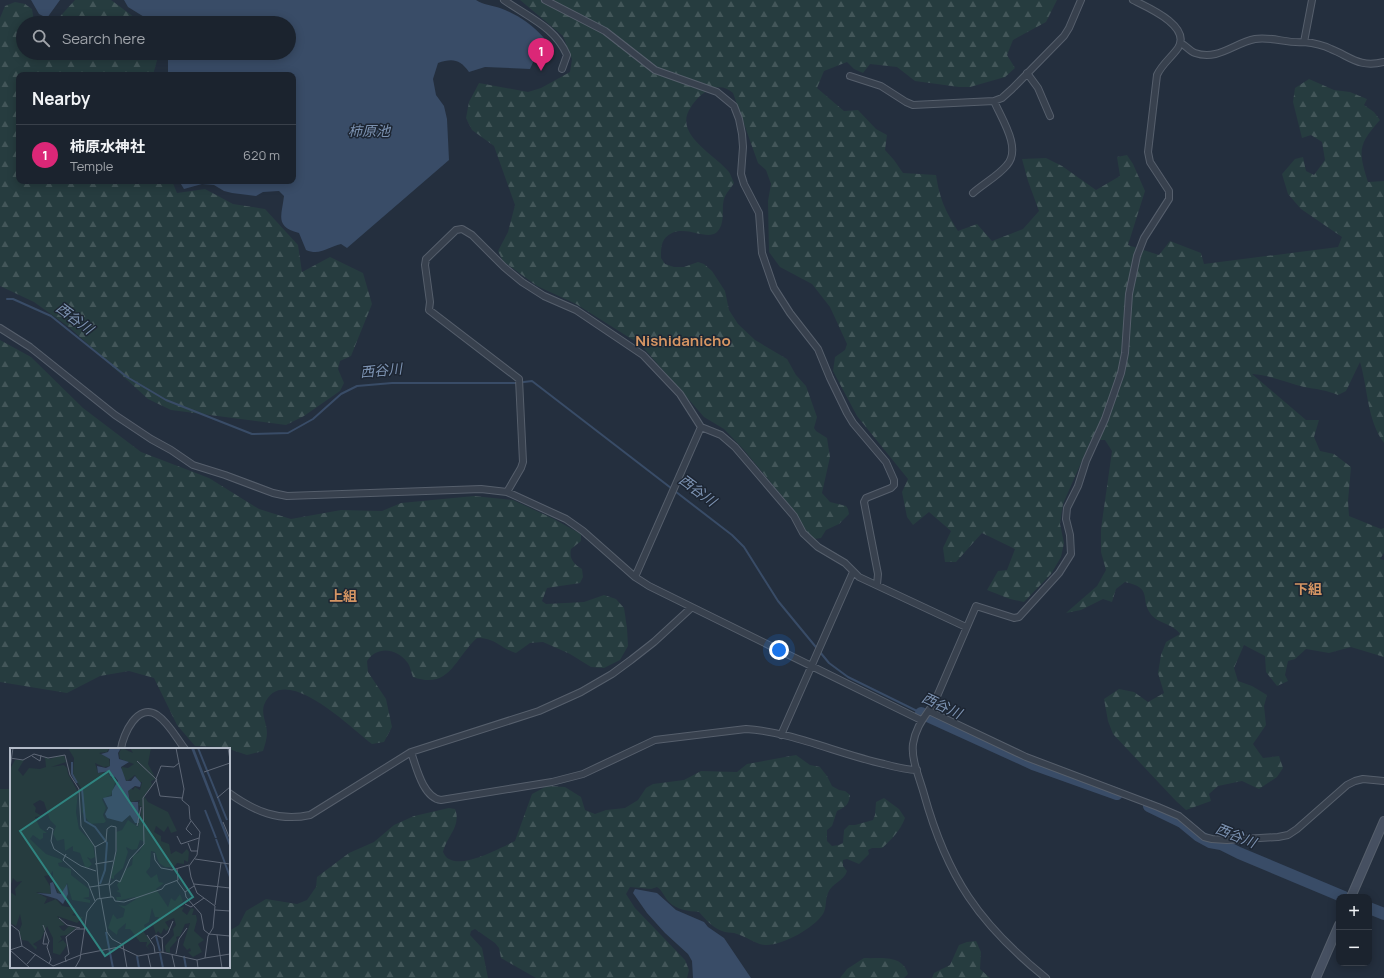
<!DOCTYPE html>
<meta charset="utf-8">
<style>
:root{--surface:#1b232e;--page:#282f3a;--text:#f1f3f6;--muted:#a0a4aa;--line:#39404a;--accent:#db2777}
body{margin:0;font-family:Manrope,"Noto Sans JP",sans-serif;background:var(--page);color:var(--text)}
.controls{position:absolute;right:12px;bottom:12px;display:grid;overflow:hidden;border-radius:8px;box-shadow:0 2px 10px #0003}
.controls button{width:36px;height:36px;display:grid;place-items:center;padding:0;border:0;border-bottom:1px solid var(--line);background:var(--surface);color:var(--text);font:20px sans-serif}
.you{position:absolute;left:779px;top:650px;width:14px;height:14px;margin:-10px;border:3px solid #fff;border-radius:50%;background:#1a73e8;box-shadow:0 0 0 6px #1a73e833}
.badge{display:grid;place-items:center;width:26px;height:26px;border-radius:50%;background:var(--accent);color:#fff;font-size:13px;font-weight:700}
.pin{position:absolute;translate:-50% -33px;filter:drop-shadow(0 1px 2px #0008)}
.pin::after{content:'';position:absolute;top:21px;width:14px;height:12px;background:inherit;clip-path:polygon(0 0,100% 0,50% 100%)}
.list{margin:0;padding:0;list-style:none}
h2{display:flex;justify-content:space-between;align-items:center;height:52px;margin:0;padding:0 16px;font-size:17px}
h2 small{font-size:13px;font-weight:400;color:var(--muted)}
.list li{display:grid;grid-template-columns:26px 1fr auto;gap:12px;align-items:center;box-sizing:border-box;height:60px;padding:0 16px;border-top:1px solid var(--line)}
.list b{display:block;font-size:15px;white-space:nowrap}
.list p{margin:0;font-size:13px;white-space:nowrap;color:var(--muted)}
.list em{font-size:13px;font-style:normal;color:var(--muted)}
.icon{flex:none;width:22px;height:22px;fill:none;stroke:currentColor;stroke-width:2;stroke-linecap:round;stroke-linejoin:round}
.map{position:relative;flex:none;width:1384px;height:978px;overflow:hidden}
.search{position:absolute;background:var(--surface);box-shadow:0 2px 10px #0003;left:16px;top:16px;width:280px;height:44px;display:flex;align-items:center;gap:10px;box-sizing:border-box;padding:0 14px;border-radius:22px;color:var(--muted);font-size:15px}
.panel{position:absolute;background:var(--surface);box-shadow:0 2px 10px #0003;left:16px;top:72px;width:280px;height:112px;border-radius:8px}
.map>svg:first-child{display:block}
</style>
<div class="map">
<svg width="1384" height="978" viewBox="0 0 1384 978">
<defs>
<pattern id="forest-firs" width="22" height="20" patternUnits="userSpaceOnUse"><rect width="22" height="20" fill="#263c3f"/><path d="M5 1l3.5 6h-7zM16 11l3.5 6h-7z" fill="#435659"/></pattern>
</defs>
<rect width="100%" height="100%" fill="#242f3e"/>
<path fill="url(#forest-firs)" d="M75 0H111L142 23H54Z
M520 0H1057L1046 22 1013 40 1007 55 1015 68 1005 77 970 87H959L915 81 897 67 870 64 863 73 854 69 847 62 824 71 817 88 844 111 858 110 876 129 887 135 885 150 894 160 903 173 936 175C940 200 945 210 958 231L977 224 992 241 1023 229 1039 211 1028 181 1022 159 1046 158 1062 166 1096 190 1120 176 1117 157 1127 155 1133 164 1145 191 1128 245 1159 255 1170 241 1201 253 1204 264 1338 247 1342 237 1301 209 1288 194 1282 174 1295 159 1303 157 1306 171 1314 175 1325 160 1322 142 1311 135 1302 138 1293 102 1295 88 1309 79 1334 90 1350 92 1367 99 1364 105 1374 112 1380 120C1358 145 1358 150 1368 182L1384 181V443C1367 420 1368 389 1360 362L1346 391 1338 395C1326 390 1316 389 1304 387 1287 383 1270 375 1252 374L1306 420H1319L1314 437 1320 451 1334 454 1351 467 1348 501 1349 516 1381 529 1384 528V553L1380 559 1384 560V657L1351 647 1329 653 1306 649 1295 659 1288 661 1285 675 1288 681 1277 686 1266 672 1265 656 1244 645 1234 668 1238 681 1252 686 1267 695 1264 706 1266 725 1253 744 1263 758 1279 756 1283 768 1277 777 1259 789 1242 781 1218 786 1209 794 1211 801 1186 810 1176 801 1113 734 1108 721 1104 699 1119 689 1134 692 1148 702 1164 693 1158 673 1161 655 1166 642 1180 634C1173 623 1157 624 1150 613 1140 598 1153 588 1125 582L1116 589 1112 602 1103 599 1081 610 1066 613 1097 586 1106 570 1101 552V529L1112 451 1105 440H1091L1063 504 1060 524 1064 543 1061 557 1051 574 1024 602 1010 599 987 590 998 571 1007 570 1015 549 982 533 956 562H945L943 548 951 531 929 512 913 525 907 517 902 492 908 479 857 416 833 371 835 357 845 350 847 344 830 307 812 284 780 267 769 252 768 201 771 184 766 170 758 163 733 93C726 87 720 86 711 89 702 93 696 99 691 107 672 134 715 154 729 172 731 175 732 179 734 183 731 188 726 193 724 199 721 209 726 223 717 232 707 241 688 226 672 233 661 238 661 247 661 258L665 264 674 267H684L698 262 704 264 712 271 725 291 729 310 738 324 755 340 787 359 796 375 806 386 817 417 814 428 816 431 827 438 830 457 822 493 830 502 846 506 848 509 849 514 839 524 826 530 821 538 814 539 809 535 791 507 744 450 724 429 704 417 641 345 576 304 537 286 503 261 498 251 508 232 515 205 494 146 472 130 466 118 469 102 479 83 528 92 541 88 570 72 572 59 563 36Z
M15 2 25 4 32 9 34 21 47 23H23V53H159L153 75H19V181H172L177 193 205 189 233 204 265 209 298 245 302 272 330 257 363 273 372 304 351 356 340 361 338 369 344 383 340 391 304 416 286 425 171 410 148 399 69 327 34 302 0 286V18L5 6Z
M0 340 31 357 83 408 141 452 209 478 259 509 291 519 341 510 382 511 401 503 474 496 513 500 554 519 581 534V541L571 549C569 558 573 564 582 569L583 577 580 583 547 588 542 601 546 604 584 602 604 595 616 599 624 608 627 628 628 646 620 660 604 668 591 667 570 654 543 642 530 643 516 653C499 648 497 638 477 638 454 659 450 690 413 677 411 672 410 665 407 662 396 648 377 646 367 661L368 672 386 699 392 727 384 742 372 744C351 728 282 659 264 705 261 714 267 724 267 733 267 738 265 745 263 751L247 755 223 747 195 746 177 725 154 678 129 671 100 676 67 693 0 682Z
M796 755 810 765 820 767 827 776 832 786 839 790 845 791 850 795C849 804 846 807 837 811L832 826 827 830V841L832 846 839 845 843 843 844 830 849 825H855L873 820 875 815 876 802 884 798 899 809 905 818C900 831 892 839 882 848H872L868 850 869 854 859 864 847 859 843 860V866L847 871C844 881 832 883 828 893 825 900 827 907 823 914 814 928 782 946 765 945 755 944 747 937 737 934 733 932 729 933 725 932 715 930 705 919 699 912 688 911 677 910 669 902 664 897 663 891 657 887L651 889 630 887 626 894 635 908 685 960 689 970 687 978H536L501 958 499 948 495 943 475 929 471 931 470 935 482 948 488 978H0V789H11V967H229V931L239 925 246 911 266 899 297 904 307 900 316 887 317 877 349 853 374 842 394 825 414 816 449 808 455 809C462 826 446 837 443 852 444 854 446 858 449 859 464 868 500 848 515 841L532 794 547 786 565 787 581 797 585 810 595 814 606 810 625 808 638 800 646 788 653 784 684 780 701 771 737 772 747 764Z
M976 941 981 952 980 969 990 978H932L934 973 950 965 959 945 967 942Z
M864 958C881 959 902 954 908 974L904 978H840L847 969Z"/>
<path fill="#394c67" d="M31 0H60L47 18 39 14Z
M124 0H476C484 5 491 5 500 8 516 14 532 24 544 38L530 69 485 67 469 72C460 59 452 58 438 63L433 79 436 95 444 106 447 119 449 160 347 248 341 244C328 247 320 256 306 250L299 233C274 227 282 215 284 196L279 191 263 192 256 196 232 193 224 191 214 185 202 184 184 189 179 181H293V75H168V53H289V23H154L128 7Z
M635 889 657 893 676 910 704 922 708 927 724 938 751 978H693L692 961 688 954 665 933 647 913 633 893Z"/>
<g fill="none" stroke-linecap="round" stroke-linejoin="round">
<path stroke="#394c67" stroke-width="2" d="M7 299H13L51 316 127 377 166 400 252 434 288 433 313 419 341 394 357 386 392 383H516L532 381 732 535 744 547 778 601 829 663 848 677 921 713"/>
<path stroke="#394c67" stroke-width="12" d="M921 713 1033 764 1117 794
M1149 806 1182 822 1199 836 1210 842 1221 844 1239 853 1344 897
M1369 908 1384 914"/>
<defs>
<path id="street" d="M504 0C528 17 555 27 567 55L562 69
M545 0 605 31 655 70 717 92 734 106 739 119 742 134 743 147 741 174 744 184 759 213 762 253 774 288 790 313 818 349 830 378 847 413 853 423 886 462 894 480V485L891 488 866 498 864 502 878 574 877 585
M1312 0 1304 42C1314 43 1323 45 1331 49 1351 57 1359 68 1384 62
M1180 43C1186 45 1189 51 1195 53 1218 61 1234 43 1255 39 1271 36 1288 44 1304 42
M1027 73 1038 88 1050 116
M850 76 881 86 906 102 913 105 994 101 1002 98 1012 89 1064 36 1069 28 1081 0
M973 193C983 184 998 176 1007 165 1022 148 1001 118 994 101
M0 328 30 347 115 415 151 439 171 450 193 465 225 475 273 493 287 496 481 489 507 492 566 519 583 531 635 577 649 586 921 720
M507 492 521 468 523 462 519 379 429 310 430 302 425 265 426 259 456 230 462 229 472 235 504 267 522 282 544 296 576 310 643 355 680 394 701 427 721 435 735 447 794 516 803 533 818 547 845 563 859 577 966 627
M635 577 701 427
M929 711 1026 757 1158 807 1179 816 1204 837 1212 839 1227 840 1278 837 1288 835 1297 829 1347 785 1355 781 1363 779 1384 781
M781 735 853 572
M121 749C123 734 138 702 157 715 169 723 177 739 185 749
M411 752C416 766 423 798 441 800L552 782 583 774 655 740 746 729C793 732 838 754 884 764 895 767 906 770 917 770
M229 793C254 811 279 822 310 815L411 752 539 711 581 692 612 674 631 660 654 642 691 608
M1046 978C979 924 947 877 924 794 920 779 911 760 913 744 916 725 926 716 935 701L976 606 1014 618 1019 617 1059 573 1071 554 1070 535 1066 519 1067 508 1078 486 1086 461 1105 419 1121 373 1125 353 1129 294 1137 256 1144 238 1169 199V191L1150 162 1148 152 1157 75C1162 64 1171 58 1178 48 1192 26 1147 7 1133 0"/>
<path id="secondary" d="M1351 897 1384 821
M1316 978 1339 925"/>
</defs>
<use href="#street" stroke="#565f6c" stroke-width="8"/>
<use href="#secondary" stroke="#565f6c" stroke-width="10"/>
<use href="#street" stroke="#38414e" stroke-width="6"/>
<use href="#secondary" stroke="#465061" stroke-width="8"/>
</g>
<g text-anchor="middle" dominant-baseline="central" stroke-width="3" stroke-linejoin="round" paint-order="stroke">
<g font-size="14" font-style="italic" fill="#7c92b1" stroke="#1d2633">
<text x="369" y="130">柿原池</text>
<text transform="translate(75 318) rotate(37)">西谷川</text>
<text transform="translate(381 370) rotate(-5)">西谷川</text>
<text transform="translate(698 490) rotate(37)">西谷川</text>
<text transform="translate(942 705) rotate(25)">西谷川</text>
<text transform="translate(1236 835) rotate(22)">西谷川</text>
</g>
<g font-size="14" font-weight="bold" fill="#d59563" stroke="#1d2633">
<text x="1308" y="588">下組</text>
<text x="343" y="595">上組</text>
</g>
<g font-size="15" font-weight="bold" fill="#d59563" stroke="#1d2633">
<text x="683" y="340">Nishidanicho</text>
</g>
</g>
<g transform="translate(10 748)">
<rect width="220" height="220" fill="#242f3e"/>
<path d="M58 0H99L97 4 89 5 99 10 100 18 94 19 85 15 88 25 98 24 100 29 106 32 101 47 92 51 96 60 93 67 96 73 94 75 80 76 72 64 73 43 63 28 64 10ZM112 0 123 5 120 0H141L138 16 146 31 141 33 142 37 134 48 138 54 158 64 167 83 161 85 158 78 154 84 146 78 144 84 151 88V93L159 96 161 106 166 103 172 106 177 101 179 104 178 114 174 112V116L167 115 164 119H155L149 115 145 104 141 103 140 119 136 124 141 130 147 126 149 134 154 135 146 141 158 159 161 150 165 153 170 146 173 153 167 160 174 159 172 163 177 167 181 160 184 161 182 167H186L187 172 184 183 194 192 188 196 192 204 183 209 178 204 181 203 180 200 177 202 173 197 180 175 175 176 170 188 166 189 167 192 160 200V205L156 204 155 198 164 187 163 181 166 177 164 170 155 174 159 180 156 183 154 180 151 186 148 183 146 186 143 177 149 169H145L142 160 139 174 134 177 136 182 133 183 141 194 137 198 140 202 136 198 137 194H130L120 181H115L116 175 108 182 107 187 98 180 103 166 107 171 113 169 115 161 108 157 115 158 126 151 125 149 107 153 106 149H111L110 145 106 143 109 142 107 137 116 121 122 117 123 108 129 104 135 94 130 92 127 101 122 102 116 99 118 104 113 120 104 128V131L100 130 107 102 106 84 112 82 118 72 128 79 132 59 128 57 130 52 121 54 120 52 118 43 121 40 123 42 125 39 130 42 132 34H129L125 27 117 33 112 27V19L118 20 124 16 110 11 109 5ZM51 7H54L56 14 41 19 54 17 57 20 58 26 68 44 66 64 69 81 83 96 85 109 81 111 77 109 82 116 78 120 75 119 70 105 63 103V98L55 103 54 91 47 93 43 86 46 78 40 72 34 54 30 52 23 56 26 60 25 64 32 68 25 69 30 80 37 85H33V90L30 92 23 87 20 91 36 106 50 111 53 114 48 115 49 118 61 121V127L79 141V149L73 150 80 152V155L62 152 57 135 53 145H48L43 133V123L40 127 34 128 40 138 41 146 26 144 37 150 34 156 46 151 52 158 65 160 66 164 62 167 73 169 67 175 47 168 55 177 49 178 52 182 54 183 59 178 66 180 57 187 50 188 52 191 48 195 53 192 57 197 50 207 43 205V190L37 178 31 191 23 196 27 199 26 202 18 193 12 192 9 183 12 176 10 166 6 178 0 175V144L6 148 5 141 12 133 7 134 3 130 0 139V21L5 12H14L8 22 13 28 19 20 30 21 36 19 35 9 40 11Z" fill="#263c3f"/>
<path d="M100 0H111L108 5 109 11 119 14 111 19 116 33H121L125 28 131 35 130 39 125 38 118 43 120 54H128L129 75H125L120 67 112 74 97 70 95 66 98 60 93 50 102 48V43L108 33 105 29 100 28 99 23 88 25 87 18 96 20 100 18V11L91 6 98 4ZM181 0H184L220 94V100ZM43 134 47 145 51 146 57 136 58 146 53 156 47 151 27 145 41 146 40 135Z" fill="#394c67"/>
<path fill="none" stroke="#394c67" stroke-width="2" d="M188 0 217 72M62 14V26L67 35M72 41 75 73 85 79 97 95 95 122 90 136M195 62 206 90M206 91 220 129M96 184 103 220M146 188 150 203M150 205 153 220M127 208 129 220M174 208 176 220"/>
<path fill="none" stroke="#5e6776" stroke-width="1" d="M166 0 174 41 172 52 179 58 180 71 190 84 187 107 179 118 181 129 187 145 205 158 203 180 198 188 195 210 187 212 188 220M218 0 220 12M22 8 30 13 31 7M0 10 13 12 24 6 38 10 55 7 60 27 69 41 71 78 85 99 90 151M127 13 146 31M169 15 164 19 151 18 146 31 150 48 172 50M0 20 3 0M194 24 220 15M207 50 220 39M181 73 176 81 182 87M213 74 220 91M127 78 131 59M37 82 39 79 43 81 41 93 44 101 71 118 86 123M167 88 171 96 189 90M178 95 181 103H188M85 99 96 93 97 81 101 78 106 79V103L99 136 101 149H103L105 153 114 154 152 141 155 137 168 132 167 121M144 105 145 112 151 120 162 122 179 117M56 106 53 112 78 135 85 153M185 111 220 116M85 116 103 113M167 133 175 144M184 136 220 140M99 138 106 132 110 134 120 111 134 96 133 50 147 31M184 138 175 144 176 149 191 166 194 182 199 186 220 188M80 139 99 136M91 151 97 184 102 191 113 197 117 220M175 156 181 159 194 150M205 157 211 115M205 162 220 163M49 170 57 177 70 180M0 176 9 183 12 198M33 177 39 193 37 199 41 211 39 216M35 184 33 196H37M137 187 144 198 145 205M207 187 212 220M152 190 158 185 163 173M141 191 146 187 152 190 153 205M0 202 12 198 43 218 73 206 109 199 128 208 151 204 187 212M0 202 20 220M166 206 169 191 177 180M138 207 141 220M162 207 165 220M195 210 220 206M56 214 55 209 59 206 56 189 66 181H74M17 216 26 206M65 220 70 211 77 164 87 151 101 149"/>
<path fill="#308480" fill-opacity="0.15" stroke="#308480" stroke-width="2" d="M99 23 183 149 95 208 10 83Z"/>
<rect width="220" height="220" fill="none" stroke="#b4bcc9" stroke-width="2"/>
</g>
</svg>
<div class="controls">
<button>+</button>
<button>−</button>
</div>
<div class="you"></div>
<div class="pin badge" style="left:541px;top:71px">1</div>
<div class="search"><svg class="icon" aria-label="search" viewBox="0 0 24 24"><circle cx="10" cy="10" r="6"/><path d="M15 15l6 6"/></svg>Search here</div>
<section class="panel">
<h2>Nearby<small></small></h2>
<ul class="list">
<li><span class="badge">1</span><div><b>柿原水神社</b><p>Temple</p></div><em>620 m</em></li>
</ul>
</section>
</div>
